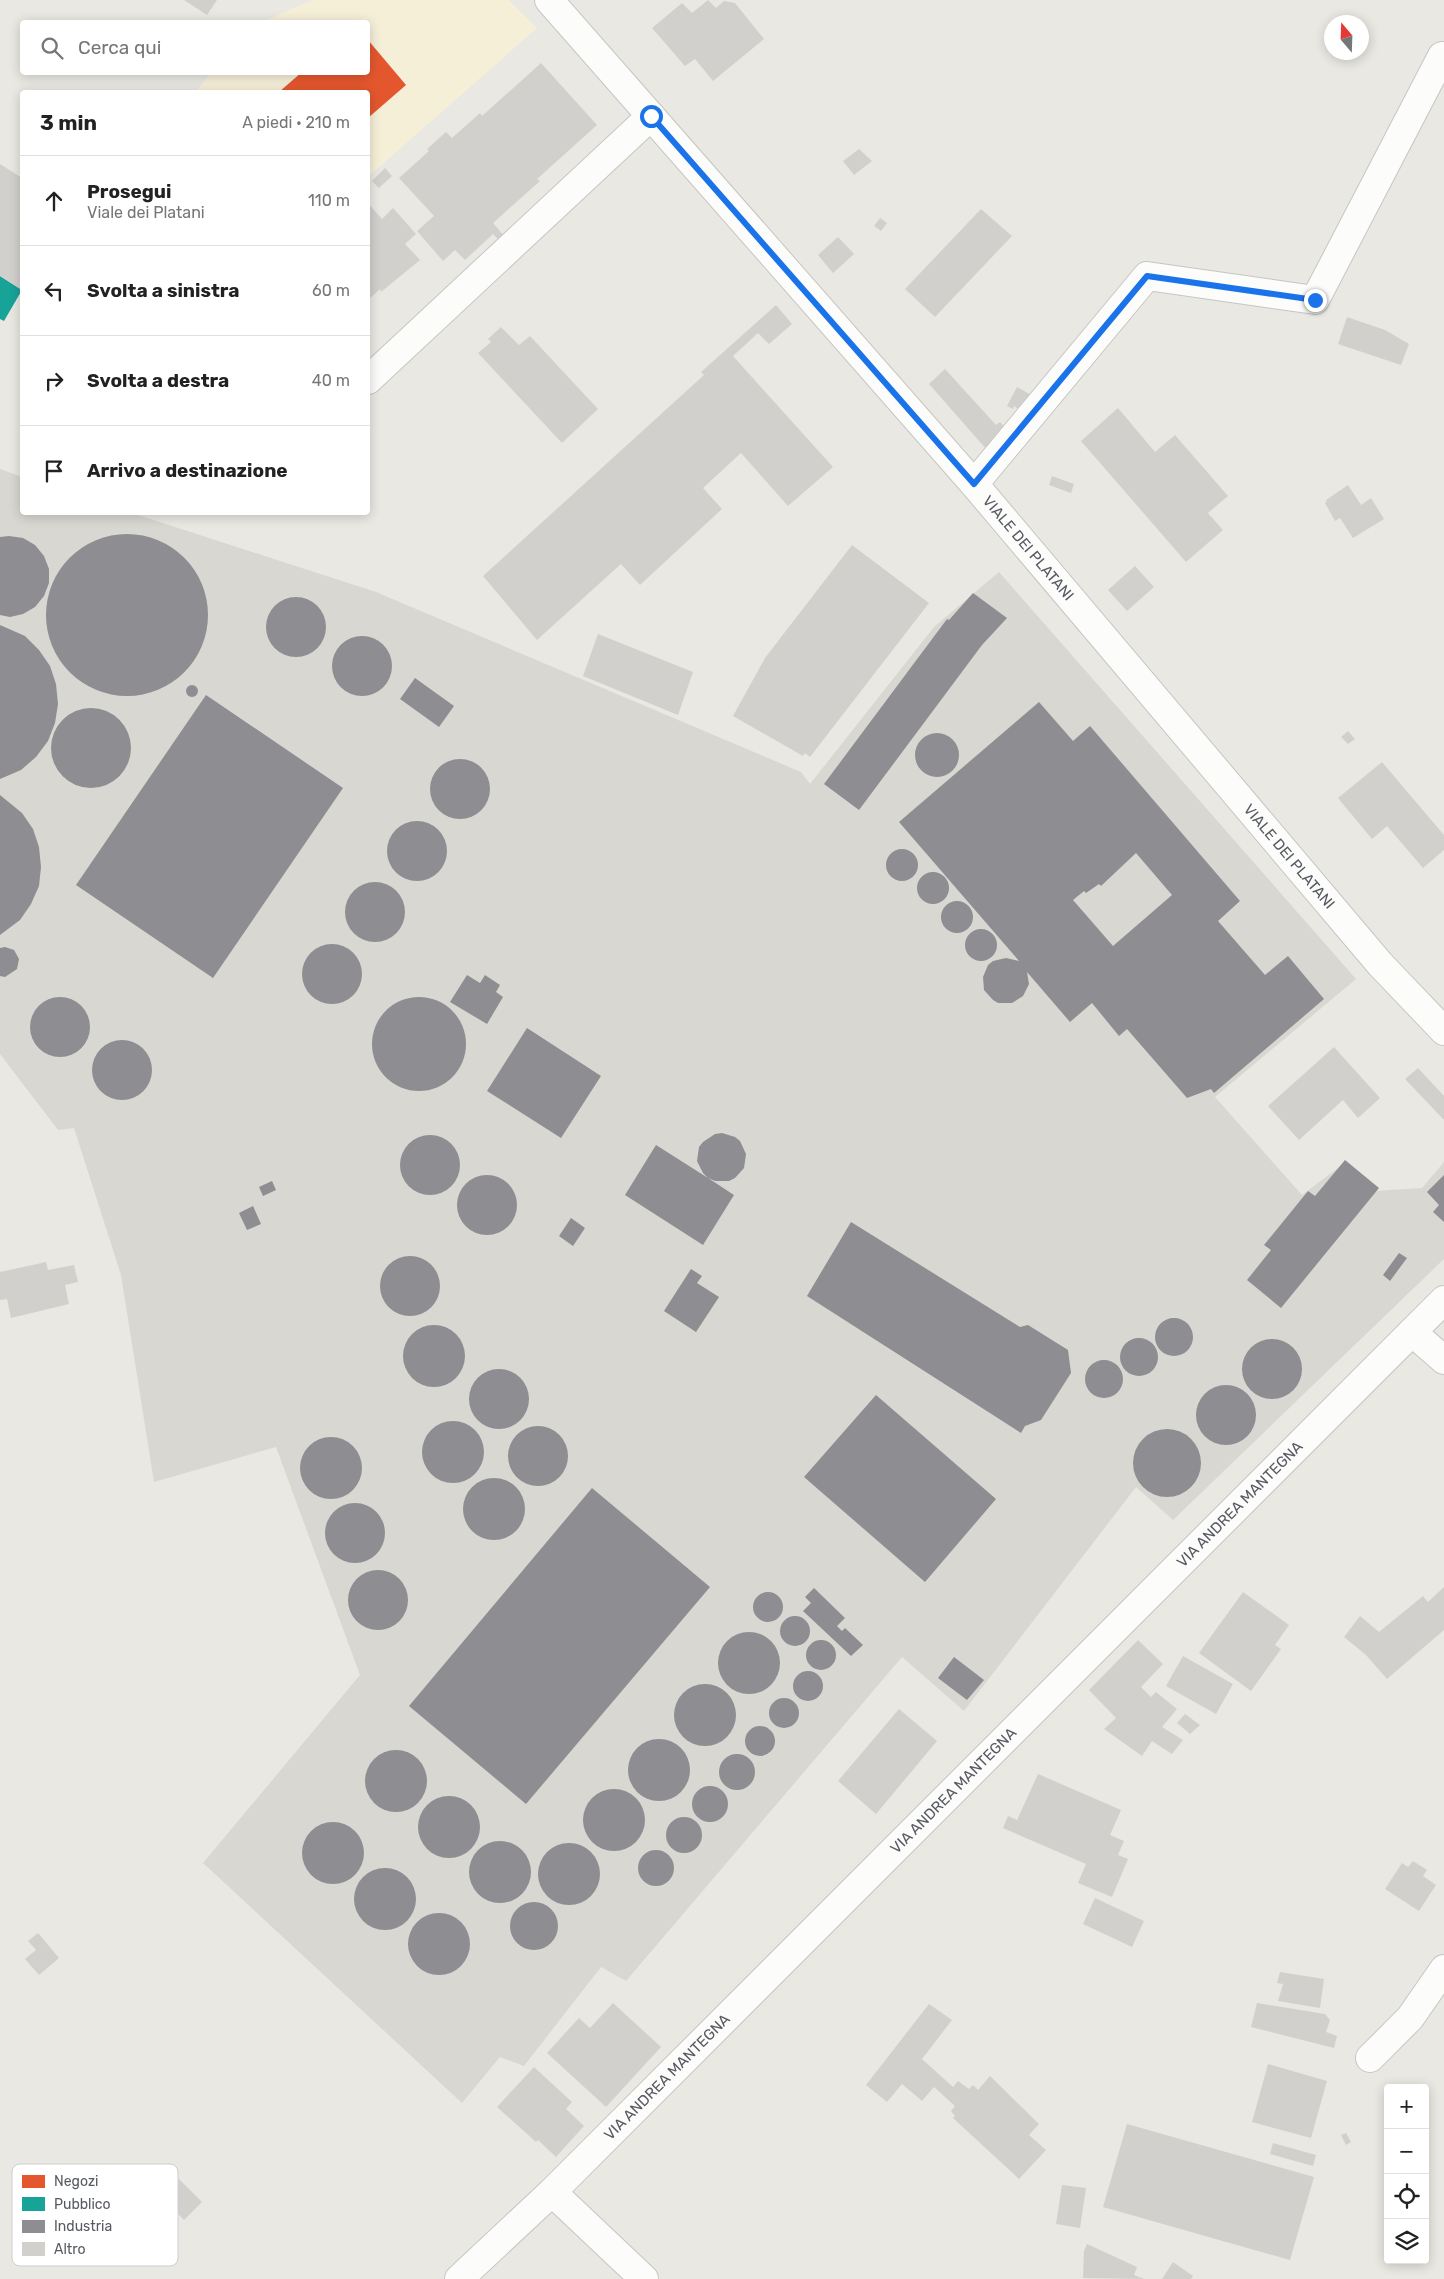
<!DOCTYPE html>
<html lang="it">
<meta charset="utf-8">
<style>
:root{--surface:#fff;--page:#f6f6f6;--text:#222;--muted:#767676;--line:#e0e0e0}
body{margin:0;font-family:Rubik,sans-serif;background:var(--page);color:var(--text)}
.controls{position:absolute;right:15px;bottom:15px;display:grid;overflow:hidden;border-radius:5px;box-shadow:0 2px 12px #0003}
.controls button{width:45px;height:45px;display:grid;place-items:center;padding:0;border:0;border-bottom:1px solid var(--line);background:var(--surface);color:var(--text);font:25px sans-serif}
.compass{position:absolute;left:1324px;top:15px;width:45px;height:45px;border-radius:50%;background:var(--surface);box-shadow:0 2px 12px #0003;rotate:341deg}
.stop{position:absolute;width:15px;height:15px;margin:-11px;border:4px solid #1a73e8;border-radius:50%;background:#fff}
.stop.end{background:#1a73e8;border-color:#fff;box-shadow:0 1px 5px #0008}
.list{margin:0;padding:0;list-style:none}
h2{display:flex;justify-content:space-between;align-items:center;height:65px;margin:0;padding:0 20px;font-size:21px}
h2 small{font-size:16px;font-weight:400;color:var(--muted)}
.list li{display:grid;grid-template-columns:32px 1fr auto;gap:15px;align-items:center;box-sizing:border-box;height:90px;padding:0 20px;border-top:1px solid var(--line)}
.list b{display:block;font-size:19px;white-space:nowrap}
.list p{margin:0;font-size:16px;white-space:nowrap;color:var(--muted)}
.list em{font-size:16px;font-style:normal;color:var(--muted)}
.icon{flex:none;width:28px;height:28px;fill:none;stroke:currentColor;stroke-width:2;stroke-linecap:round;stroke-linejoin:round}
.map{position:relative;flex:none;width:1444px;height:2279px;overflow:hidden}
.search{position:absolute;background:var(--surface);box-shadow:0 2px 12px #0003;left:20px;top:20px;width:350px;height:55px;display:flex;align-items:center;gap:12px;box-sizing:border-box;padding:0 18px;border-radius:5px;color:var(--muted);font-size:19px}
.panel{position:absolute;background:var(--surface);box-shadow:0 2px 12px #0003;left:20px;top:90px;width:350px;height:425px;border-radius:5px}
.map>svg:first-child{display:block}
</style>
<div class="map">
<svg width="1444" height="2279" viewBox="0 0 1444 2279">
<rect width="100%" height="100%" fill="#eae8e2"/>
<path fill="#f6efd8" d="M312 0H508L537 28 370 175 368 172V92H196L211 73 368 72V22H263Z"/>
<path fill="#d9d7d1" d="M0 469 22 477V512L132 513 376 592 801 772 810 784 934 627 999 572 1356 979 1215 1097 1302 1195 1343 1164 1375 1191 1422 1188 1444 1162V1259L1173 1520 1136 1487 964 1711 902 1657 626 1981 601 1967 524 2066 500 2057 462 2103 203 1863 360 1675 276 1447 154 1482 121 1275 74 1128 58 1130 0 1054Z"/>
<path fill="#e4572e" d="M368 40 406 85 368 118V92H279L302 72H368Z"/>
<path fill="#17a398" d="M0 276 22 290 4 321 0 319Z"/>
<path fill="#8d8d92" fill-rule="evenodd" d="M46 615a81 81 0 1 1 162 0a81 81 0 1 1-162 0Z
M9 536 23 538 35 545 44 556 49 569V583L44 596 35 607 23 614 10 617 0 615V537Z
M973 593 1007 618 982 645 859 810 824 784 947 619 949 620Z
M266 627a30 30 0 1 1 60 0a30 30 0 1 1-60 0Z
M0 625 25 636 39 650 50 666 56 684 58 704 55 723 48 741 36 757 21 770 0 779Z
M332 666a30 30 0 1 1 60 0a30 30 0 1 1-60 0Z
M415 678 454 706 439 727 400 699Z
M186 691a6 6 0 1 1 12 0a6 6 0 1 1-12 0Z
M206 695 343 788 213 978 76 885Z
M1039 702 1073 741 1090 726 1240 901 1218 921 1265 975 1288 956 1324 999 1214 1093 1211 1089 1187 1098 1127 1029 1119 1036 1092 1003 1070 1022 1027 972 1029 984 1023 996 1012 1003H998L993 1000 984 990 983 977 988 965 993 961 1006 958 1019 961 899 822ZM1136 853 1172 895 1113 946 1073 900 1084 891 1086 893 1099 884 1101 886Z
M51 748a40 40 0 1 1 80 0a40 40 0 1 1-80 0Z
M915 755a22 22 0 1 1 44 0a22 22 0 1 1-44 0Z
M430 789a30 30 0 1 1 60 0a30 30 0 1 1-60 0Z
M0 795 22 813 33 829 39 847 41 867 39 886 31 904 20 920 0 935Z
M387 851a30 30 0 1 1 60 0a30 30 0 1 1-60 0Z
M886 865a16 16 0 1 1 32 0a16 16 0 1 1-32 0Z
M917 888a16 16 0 1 1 32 0a16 16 0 1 1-32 0Z
M345 912a30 30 0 1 1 60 0a30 30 0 1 1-60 0Z
M941 917a16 16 0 1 1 32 0a16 16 0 1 1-32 0Z
M965 945a16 16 0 1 1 32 0a16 16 0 1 1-32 0Z
M302 974a30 30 0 1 1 60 0a30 30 0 1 1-60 0Z
M5 947 14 950 19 959 17 969 5 977 0 976V948Z
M467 975 480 983 485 975 500 985 496 992 503 997 487 1024 450 1002Z
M30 1027a30 30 0 1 1 60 0a30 30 0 1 1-60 0Z
M372 1044a47 47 0 1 1 94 0a47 47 0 1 1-94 0Z
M527 1028 601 1076 561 1138 487 1091Z
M92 1070a30 30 0 1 1 60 0a30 30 0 1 1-60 0Z
M722 1133 735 1137 740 1141 746 1154 744 1168 735 1178 729 1181H715L708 1178 734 1195 703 1245 625 1195 656 1145 708 1178 703 1173 697 1161 699 1147 703 1142 715 1134Z
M400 1165a30 30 0 1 1 60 0a30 30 0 1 1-60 0Z
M1345 1160 1379 1188 1281 1308 1247 1280 1271 1250 1264 1245 1308 1191 1315 1196Z
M457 1205a30 30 0 1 1 60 0a30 30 0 1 1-60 0Z
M1444 1175V1222L1433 1212 1439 1205 1427 1192Z
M272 1181 276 1190 263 1196 259 1187Z
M253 1206 261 1224 247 1230 239 1213Z
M571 1218 585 1228 573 1246 559 1236Z
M851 1222 1020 1327 1028 1325 1068 1350 1071 1373 1041 1420 1025 1426 1021 1433 807 1296Z
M1399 1253 1407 1258 1390 1281 1383 1275Z
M380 1286a30 30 0 1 1 60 0a30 30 0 1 1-60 0Z
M691 1269 702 1276 697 1283 719 1297 696 1332 664 1311Z
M1155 1337a19 19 0 1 1 38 0a19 19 0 1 1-38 0Z
M403 1356a31 31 0 1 1 62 0a31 31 0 1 1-62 0Z
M1120 1357a19 19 0 1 1 38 0a19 19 0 1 1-38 0Z
M1242 1369a30 30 0 1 1 60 0a30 30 0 1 1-60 0Z
M1085 1379a19 19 0 1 1 38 0a19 19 0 1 1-38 0Z
M469 1399a30 30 0 1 1 60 0a30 30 0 1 1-60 0Z
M1196 1415a30 30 0 1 1 60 0a30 30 0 1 1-60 0Z
M876 1395 996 1499 925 1582 804 1477Z
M422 1452a31 31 0 1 1 62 0a31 31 0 1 1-62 0Z
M508 1456a30 30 0 1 1 60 0a30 30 0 1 1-60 0Z
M1133 1463a34 34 0 1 1 68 0a34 34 0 1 1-68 0Z
M300 1468a31 31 0 1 1 62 0a31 31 0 1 1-62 0Z
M463 1509a31 31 0 1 1 62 0a31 31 0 1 1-62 0Z
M592 1488 710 1587 526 1804 409 1706Z
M325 1533a30 30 0 1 1 60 0a30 30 0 1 1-60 0Z
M348 1600a30 30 0 1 1 60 0a30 30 0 1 1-60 0Z
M814 1588 845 1618 837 1626 842 1631 845 1628 863 1645 851 1656 803 1611 811 1603 805 1597Z
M753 1607a15 15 0 1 1 30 0a15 15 0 1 1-30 0Z
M780 1631a15 15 0 1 1 30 0a15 15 0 1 1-30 0Z
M718 1663a31 31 0 1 1 62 0a31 31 0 1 1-62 0Z
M806 1655a15 15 0 1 1 30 0a15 15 0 1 1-30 0Z
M954 1657 984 1680 967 1700 938 1678Z
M793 1686a15 15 0 1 1 30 0a15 15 0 1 1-30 0Z
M674 1715a31 31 0 1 1 62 0a31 31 0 1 1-62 0Z
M769 1713a15 15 0 1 1 30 0a15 15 0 1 1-30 0Z
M745 1741a15 15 0 1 1 30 0a15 15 0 1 1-30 0Z
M628 1770a31 31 0 1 1 62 0a31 31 0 1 1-62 0Z
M365 1781a31 31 0 1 1 62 0a31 31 0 1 1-62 0Z
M719 1772a18 18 0 1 1 36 0a18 18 0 1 1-36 0Z
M692 1804a18 18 0 1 1 36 0a18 18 0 1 1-36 0Z
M583 1820a31 31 0 1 1 62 0a31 31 0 1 1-62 0Z
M418 1827a31 31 0 1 1 62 0a31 31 0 1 1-62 0Z
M666 1835a18 18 0 1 1 36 0a18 18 0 1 1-36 0Z
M302 1853a31 31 0 1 1 62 0a31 31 0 1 1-62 0Z
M469 1872a31 31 0 1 1 62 0a31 31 0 1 1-62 0Z
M538 1874a31 31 0 1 1 62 0a31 31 0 1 1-62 0Z
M638 1868a18 18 0 1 1 36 0a18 18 0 1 1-36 0Z
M354 1899a31 31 0 1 1 62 0a31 31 0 1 1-62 0Z
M510 1926a24 24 0 1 1 48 0a24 24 0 1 1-48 0Z
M408 1944a31 31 0 1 1 62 0a31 31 0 1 1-62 0Z"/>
<path fill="#d2d0cd" d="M184 0H217L207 15Z
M708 0 716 8 724 1 735 3 764 39 713 81 695 59 685 66 652 28 682 3 692 13Z
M541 63 597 125 537 179 540 181 493 223 504 236 499 240 493 234 465 260 455 250 443 261 417 231 434 216 399 178 429 151 427 149 446 132 452 138 480 113 482 116Z
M859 149 872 161 854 175 843 161Z
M0 164 22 178V290L0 276Z
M385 168 392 176 379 188 372 181Z
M368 203 382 219 393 208 416 234 405 244 420 260 381 292 380 289 368 300Z
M981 209 1012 236 935 317 905 289Z
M880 218 887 223 881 231 874 226Z
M838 237 854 254 833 273 818 255Z
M776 305 792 324 769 344 758 333 733 356 833 467 788 506 741 453 703 488 722 509 640 585 621 564 537 640 483 576 704 375 701 372Z
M1347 317 1385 330 1409 344 1401 365 1338 344Z
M501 327 519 345 530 336 598 409 562 443 478 353 491 342 488 339Z
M945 369 996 425 1000 422 1011 434 995 459 929 384Z
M1017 387 1035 397 1026 414 1014 406 1013 409 1007 406Z
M1118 408 1155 452 1175 435 1228 496 1208 513 1223 530 1186 562 1081 441Z
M1052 476 1074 484 1071 493 1049 485Z
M1348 485 1361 505 1371 498 1384 519 1353 538 1340 518 1335 521 1325 503 1327 501 1326 500Z
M852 545 929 603 810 757 805 753 803 756 733 716 765 658Z
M1135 566 1154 587 1127 611 1108 590Z
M598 634 693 672 678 715 583 676Z
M1348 731 1355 739 1348 744 1341 737Z
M1382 762 1444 835V850L1423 868 1387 826 1372 839 1338 798Z
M1334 1047 1380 1098 1358 1118 1343 1100 1299 1140 1268 1106Z
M1418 1068 1444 1096V1120L1405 1079Z
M46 1262 48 1270 74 1265 78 1282 65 1285 69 1304 11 1318 7 1299 0 1300V1272Z
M1444 1587V1630L1387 1679 1366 1655 1344 1637 1360 1616 1379 1632 1423 1596 1428 1602Z
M1243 1592 1289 1625 1275 1645 1281 1649 1251 1691 1199 1653Z
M1138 1640 1163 1664 1141 1687 1151 1697 1156 1692 1177 1709 1162 1727 1183 1740 1172 1754 1152 1741 1142 1756 1104 1729 1116 1718 1089 1690Z
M1183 1656 1233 1684 1216 1714 1166 1686Z
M899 1709 937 1741 876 1814 838 1781Z
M1185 1714 1200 1725 1190 1734 1177 1723Z
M1038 1774 1121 1810 1110 1835 1124 1841 1118 1855 1128 1859 1112 1897 1078 1883 1086 1864 1003 1828 1008 1816 1017 1820Z
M1413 1861 1427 1870 1423 1876 1436 1885 1419 1911 1385 1889 1402 1863 1408 1867Z
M1095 1898 1144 1921 1132 1947 1083 1924Z
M38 1933 59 1958 39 1975 25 1959 36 1950 28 1941Z
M1280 1972 1324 1979 1320 2008 1278 2001 1283 1984 1277 1983Z
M613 2003 661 2047 606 2107 547 2053 579 2018 590 2028Z
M1257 2003 1325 2014 1330 2020 1326 2032 1337 2036 1334 2048 1251 2027Z
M929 2004 952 2020 922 2059 953 2087 958 2081 969 2089 973 2085 978 2090 990 2076 1039 2124 1029 2135 1046 2150 1019 2179 953 2118 955 2116 951 2111 955 2106 934 2087 922 2101 902 2084 887 2102 866 2085Z
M1268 2064 1327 2081 1311 2138 1252 2122Z
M534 2067 572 2102 566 2109 584 2126 556 2157 538 2140 536 2142 497 2107Z
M1127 2124 1314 2177 1290 2260 1103 2207Z
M1346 2133 1351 2142 1346 2145 1341 2135Z
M1273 2143 1316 2155 1313 2166 1270 2154Z
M168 2168 202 2202 184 2220 150 2186Z
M1062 2185 1086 2188 1080 2228 1056 2224Z
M1087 2244 1137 2267 1134 2275 1144 2279 1083 2278 1084 2251Z
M1173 2262 1193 2276 1191 2279H1162Z"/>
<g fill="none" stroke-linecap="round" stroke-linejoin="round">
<defs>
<g id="minor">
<path id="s1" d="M549 0 974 484 1380 964 1444 1031"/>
<path d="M368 380 651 116"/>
<path d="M974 484 1147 276 1315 300 1442 56"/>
<path d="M1412 1332 1444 1360"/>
<path d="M1370 2058 1410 2018 1444 1969"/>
<path d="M552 2192 644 2279"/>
<path id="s2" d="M459 2279 552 2192 1444 1300"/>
</g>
</defs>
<use href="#minor" stroke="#c5c6c4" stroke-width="30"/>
<use href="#minor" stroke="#fcfcfb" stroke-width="28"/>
</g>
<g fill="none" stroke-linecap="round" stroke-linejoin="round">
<path stroke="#1a73e8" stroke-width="6" d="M651 116 974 484 1147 276 1315 300"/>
</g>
<g text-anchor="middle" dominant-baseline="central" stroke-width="5" stroke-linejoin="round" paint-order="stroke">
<g font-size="15" fill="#575b61" stroke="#fff">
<text stroke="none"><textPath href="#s1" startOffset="728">VIALE DEI PLATANI</textPath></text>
<text stroke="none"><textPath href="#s1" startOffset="1132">VIALE DEI PLATANI</textPath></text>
<text stroke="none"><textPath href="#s2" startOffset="1100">VIA ANDREA MANTEGNA</textPath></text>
<text stroke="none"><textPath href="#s2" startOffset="695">VIA ANDREA MANTEGNA</textPath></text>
<text stroke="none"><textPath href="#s2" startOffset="290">VIA ANDREA MANTEGNA</textPath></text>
</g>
</g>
<rect x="12" y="2164" width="166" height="102" rx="8" fill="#fff" stroke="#cdced0" stroke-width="1"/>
<rect x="22" y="2175" width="23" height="13" fill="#e4572e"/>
<rect x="22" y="2197" width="23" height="14" fill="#17a398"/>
<rect x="22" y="2220" width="23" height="13" fill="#8d8d92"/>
<rect x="22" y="2242" width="23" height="14" fill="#d2d0cd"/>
<g font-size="14" fill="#575b61">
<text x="54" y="2186">Negozi</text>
<text x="54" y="2209">Pubblico</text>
<text x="54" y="2231">Industria</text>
<text x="54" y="2254">Altro</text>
</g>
</svg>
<div class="controls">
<button>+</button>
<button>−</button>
<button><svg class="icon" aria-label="locate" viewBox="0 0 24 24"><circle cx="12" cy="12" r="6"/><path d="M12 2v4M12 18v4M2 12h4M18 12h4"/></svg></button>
<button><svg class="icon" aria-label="layers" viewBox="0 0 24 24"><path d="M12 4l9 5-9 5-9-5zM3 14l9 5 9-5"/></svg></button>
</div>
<svg class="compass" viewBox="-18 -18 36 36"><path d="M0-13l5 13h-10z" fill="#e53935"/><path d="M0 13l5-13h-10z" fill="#767676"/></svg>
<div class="stop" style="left:651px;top:116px"></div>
<div class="stop end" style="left:1315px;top:300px"></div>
<div class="search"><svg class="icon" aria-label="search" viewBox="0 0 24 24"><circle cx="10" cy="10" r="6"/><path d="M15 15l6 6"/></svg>Cerca qui</div>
<section class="panel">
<h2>3 min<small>A piedi · 210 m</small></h2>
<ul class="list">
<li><svg class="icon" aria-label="ahead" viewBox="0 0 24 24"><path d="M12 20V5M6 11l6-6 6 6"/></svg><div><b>Prosegui</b><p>Viale dei Platani</p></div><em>110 m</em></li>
<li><svg class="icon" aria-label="left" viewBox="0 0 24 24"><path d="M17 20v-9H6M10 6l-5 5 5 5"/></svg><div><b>Svolta a sinistra</b></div><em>60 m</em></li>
<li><svg class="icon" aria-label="right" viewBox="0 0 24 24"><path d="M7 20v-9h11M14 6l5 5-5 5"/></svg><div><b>Svolta a destra</b></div><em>40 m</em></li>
<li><svg class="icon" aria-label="arrive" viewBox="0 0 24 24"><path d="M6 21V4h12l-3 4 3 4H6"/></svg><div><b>Arrivo a destinazione</b></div></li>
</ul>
</section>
</div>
